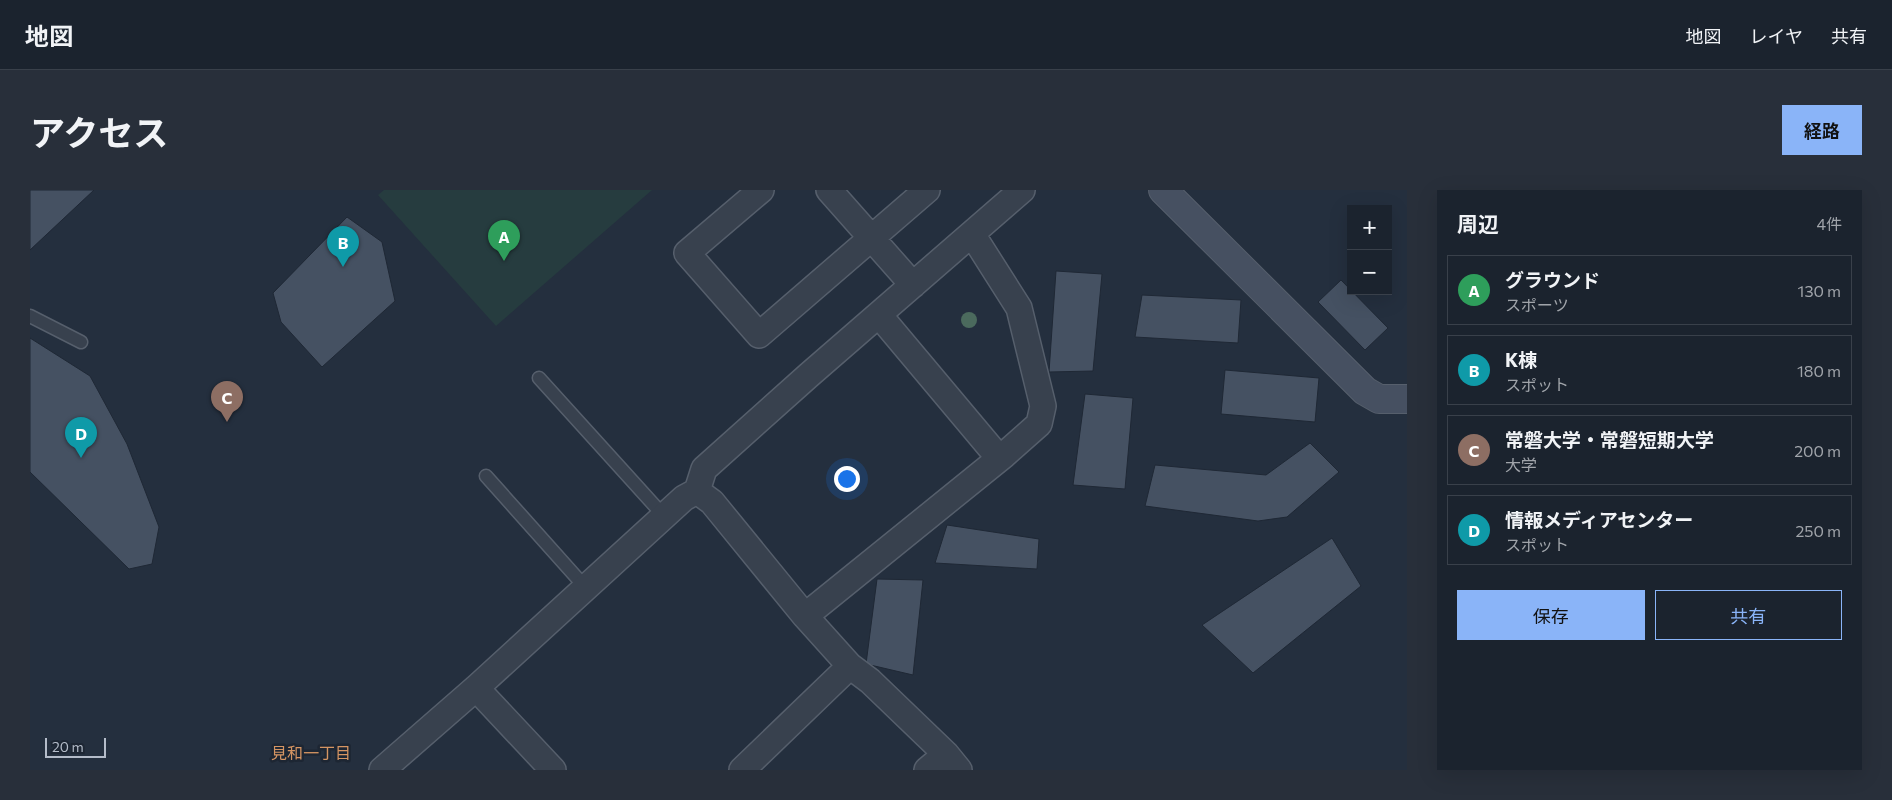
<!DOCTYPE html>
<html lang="ja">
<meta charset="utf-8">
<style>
:root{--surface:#1b232e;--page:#282f3a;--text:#f1f3f6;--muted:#a0a4aa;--line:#39404a;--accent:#8ab4f8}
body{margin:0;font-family:Commissioner,"Noto Sans JP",sans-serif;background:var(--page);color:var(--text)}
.controls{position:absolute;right:15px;top:15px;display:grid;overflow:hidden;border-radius:0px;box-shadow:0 5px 20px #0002}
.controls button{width:45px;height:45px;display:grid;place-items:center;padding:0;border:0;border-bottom:1px solid var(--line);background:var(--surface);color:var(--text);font:25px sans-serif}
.scale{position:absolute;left:15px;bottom:12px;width:61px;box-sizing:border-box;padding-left:5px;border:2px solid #b4bcc9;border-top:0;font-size:14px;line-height:18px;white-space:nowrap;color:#b4bcc9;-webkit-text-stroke:4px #1d2633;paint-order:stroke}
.you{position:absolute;left:816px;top:288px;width:18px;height:18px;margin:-12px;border:4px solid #fff;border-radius:50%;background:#1a73e8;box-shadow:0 0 0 8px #1a73e833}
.badge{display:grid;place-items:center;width:32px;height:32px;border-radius:50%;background:var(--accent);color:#fff;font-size:16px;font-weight:700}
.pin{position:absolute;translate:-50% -41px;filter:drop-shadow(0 1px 2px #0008)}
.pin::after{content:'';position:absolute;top:26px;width:18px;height:15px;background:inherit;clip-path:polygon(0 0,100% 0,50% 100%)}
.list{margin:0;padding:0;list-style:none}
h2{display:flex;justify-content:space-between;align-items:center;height:65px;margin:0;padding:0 20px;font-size:21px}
h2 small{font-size:16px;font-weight:400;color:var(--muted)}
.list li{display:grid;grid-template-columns:32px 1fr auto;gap:15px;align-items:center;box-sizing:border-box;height:70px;margin:0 10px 10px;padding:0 10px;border:1px solid var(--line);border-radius:0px}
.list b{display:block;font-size:19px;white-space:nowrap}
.list p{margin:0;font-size:16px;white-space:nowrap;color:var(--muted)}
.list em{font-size:16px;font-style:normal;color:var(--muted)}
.actions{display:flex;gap:10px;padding:15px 20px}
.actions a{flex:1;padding:11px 0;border:1px solid var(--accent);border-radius:0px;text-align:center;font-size:18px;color:var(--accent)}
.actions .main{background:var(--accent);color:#111}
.map{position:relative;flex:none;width:1377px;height:580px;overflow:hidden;border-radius:0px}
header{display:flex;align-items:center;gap:30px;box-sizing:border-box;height:70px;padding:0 25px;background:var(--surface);border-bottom:1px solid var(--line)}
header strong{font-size:24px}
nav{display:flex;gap:28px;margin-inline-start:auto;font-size:18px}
.intro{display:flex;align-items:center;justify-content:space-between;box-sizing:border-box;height:120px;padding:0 30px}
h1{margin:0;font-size:35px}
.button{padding:12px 22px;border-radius:0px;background:var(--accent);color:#111;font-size:18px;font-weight:700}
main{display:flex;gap:30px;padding:0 30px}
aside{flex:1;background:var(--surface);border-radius:0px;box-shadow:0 5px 20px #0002}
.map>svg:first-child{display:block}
</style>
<header>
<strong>地図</strong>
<nav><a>地図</a><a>レイヤ</a><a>共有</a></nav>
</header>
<div class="intro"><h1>アクセス</h1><a class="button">経路</a></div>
<main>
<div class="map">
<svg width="1377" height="580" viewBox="0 0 1377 580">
<rect width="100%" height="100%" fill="#242f3e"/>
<path fill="#263c3f" d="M354 0H622L466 136 348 5Z"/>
<path fill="#455162" stroke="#1f2835" d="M0 0H64L0 60Z
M317 27 352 52 365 111 292 177 251 132 243 103Z
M1026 81 1072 84 1063 181 1019 182Z
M1311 90 1358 138 1335 160 1288 112Z
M1112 105 1211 110 1208 153 1105 147Z
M0 148 60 186 97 254 129 337 122 374 99 379 0 282Z
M1195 180 1289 188 1285 232 1191 224Z
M1055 204 1103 208 1095 299 1043 295Z
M1280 253 1309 282 1257 327 1228 331 1115 316 1125 275 1236 285Z
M917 335 1009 349 1007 379 905 373Z
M1302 348 1331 396 1223 483 1172 435Z
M847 389 893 390 883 485 836 474Z"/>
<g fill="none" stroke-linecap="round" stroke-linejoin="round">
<defs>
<path id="lane" d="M0 126 51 152
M509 188 634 326
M456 286 556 398"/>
<path id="street" d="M731 0 657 63 729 145 897 0
M799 0 883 95
M849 125 969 268
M667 301 674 279 779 185 992 0
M775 426 974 265 1009 234 1013 216 989 118 942 44
M446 498 523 580
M352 580 446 498 654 308 667 301 682 312 775 426 820 476 840 491 916 564 929 580
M712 580 820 476
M897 580 916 564"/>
<path id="secondary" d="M1133 0 1335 201 1349 209H1377"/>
</defs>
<use href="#lane" stroke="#565f6c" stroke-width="15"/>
<use href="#street" stroke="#565f6c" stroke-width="28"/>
<use href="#secondary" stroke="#565f6c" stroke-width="30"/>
<use href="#lane" stroke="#38414e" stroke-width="12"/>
<use href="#street" stroke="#38414e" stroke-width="25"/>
<use href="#secondary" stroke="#465061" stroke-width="28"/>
</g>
<circle fill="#4b6a5d" cx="939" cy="130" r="8"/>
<g text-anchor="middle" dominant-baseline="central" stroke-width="5" stroke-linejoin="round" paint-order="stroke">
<g font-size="16" fill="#d59563" stroke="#1d2633">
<text x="281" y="562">見和一丁目</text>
</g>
</g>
</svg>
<div class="controls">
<button>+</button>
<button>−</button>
</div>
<div class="scale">20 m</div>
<div class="you"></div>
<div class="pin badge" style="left:474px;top:71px;background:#2e9e5b">A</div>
<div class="pin badge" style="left:313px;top:77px;background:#0f9aa8">B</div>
<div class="pin badge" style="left:197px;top:232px;background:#8d6e63">C</div>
<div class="pin badge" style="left:51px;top:268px;background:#0f9aa8">D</div>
</div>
<aside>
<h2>周辺<small>4件</small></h2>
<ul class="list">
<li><span class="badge" style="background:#2e9e5b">A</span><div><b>グラウンド</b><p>スポーツ</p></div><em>130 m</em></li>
<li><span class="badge" style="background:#0f9aa8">B</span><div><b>K棟</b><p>スポット</p></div><em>180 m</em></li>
<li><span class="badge" style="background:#8d6e63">C</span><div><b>常磐大学・常磐短期大学</b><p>大学</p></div><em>200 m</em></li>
<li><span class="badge" style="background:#0f9aa8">D</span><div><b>情報メディアセンター</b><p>スポット</p></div><em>250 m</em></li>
</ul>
<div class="actions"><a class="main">保存</a><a>共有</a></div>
</aside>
</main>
